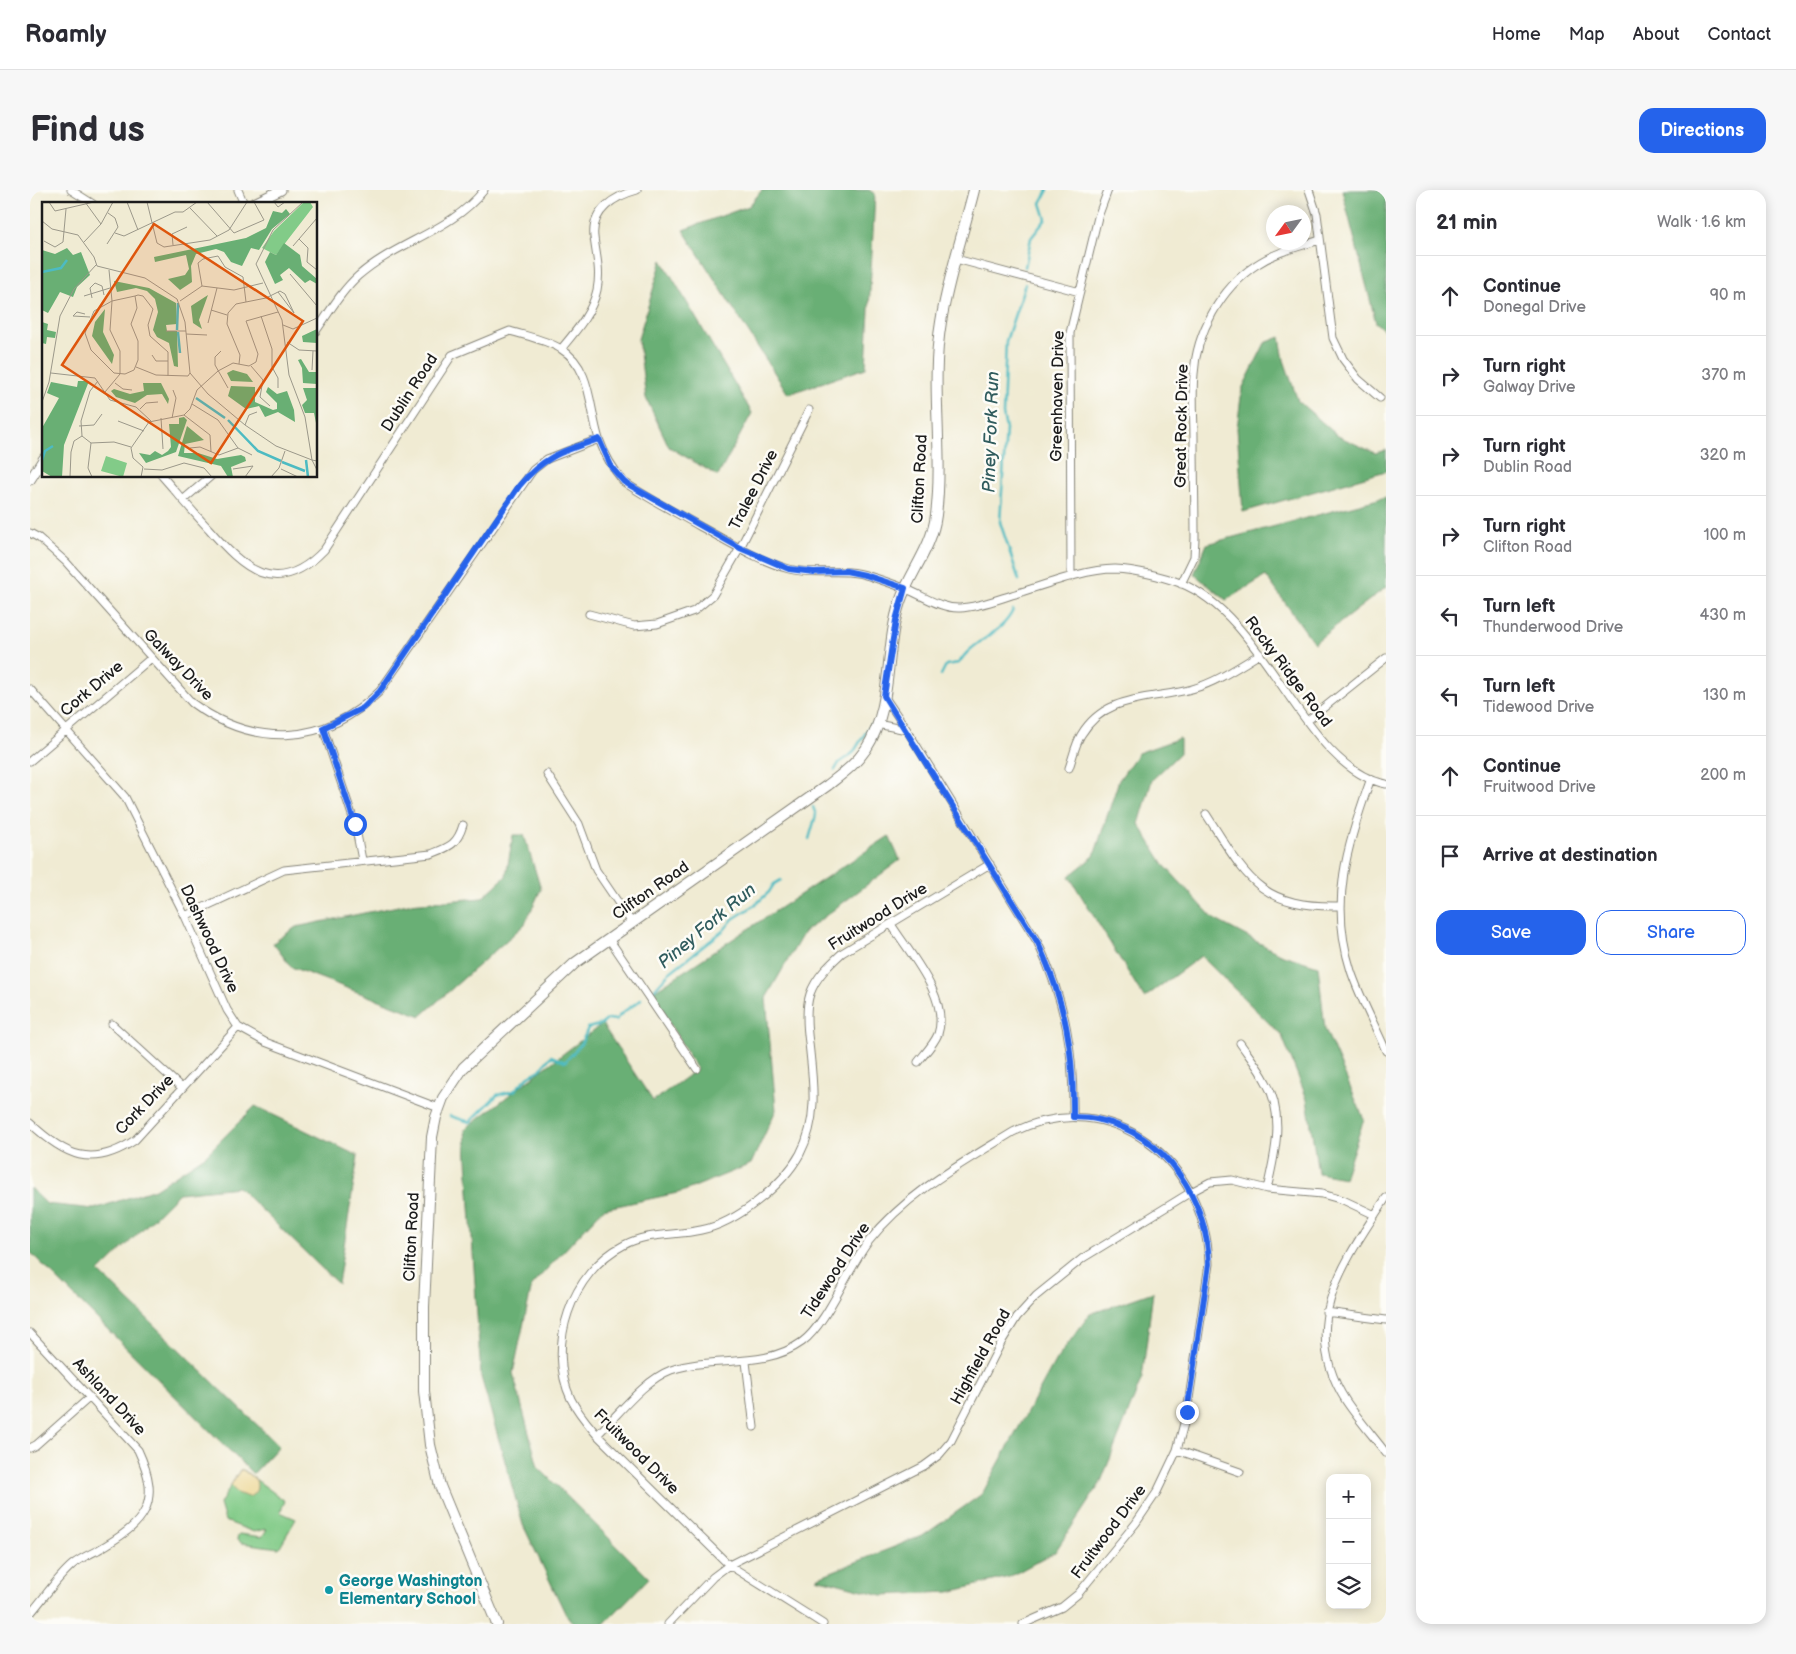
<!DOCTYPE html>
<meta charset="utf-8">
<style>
:root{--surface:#fff;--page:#f7f7f7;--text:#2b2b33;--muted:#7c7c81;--line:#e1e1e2;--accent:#2563eb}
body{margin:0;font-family:"Balsamiq Sans",sans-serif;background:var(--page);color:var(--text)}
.controls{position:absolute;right:15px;bottom:15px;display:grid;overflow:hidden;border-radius:10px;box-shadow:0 2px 12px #0003}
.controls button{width:45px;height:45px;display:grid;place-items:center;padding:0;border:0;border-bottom:1px solid var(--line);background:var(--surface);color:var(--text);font:25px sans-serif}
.compass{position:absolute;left:1236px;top:15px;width:45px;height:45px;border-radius:50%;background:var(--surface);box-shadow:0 2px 12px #0003;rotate:237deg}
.stop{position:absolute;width:15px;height:15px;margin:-11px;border:4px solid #2563eb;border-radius:50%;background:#fff}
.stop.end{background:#2563eb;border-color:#fff;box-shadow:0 1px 5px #0008}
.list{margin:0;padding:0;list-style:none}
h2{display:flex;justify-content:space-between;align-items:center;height:65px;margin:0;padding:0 20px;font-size:21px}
h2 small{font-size:16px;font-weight:400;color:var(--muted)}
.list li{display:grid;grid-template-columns:32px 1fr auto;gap:15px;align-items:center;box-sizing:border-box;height:80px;padding:0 20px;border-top:1px solid var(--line)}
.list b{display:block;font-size:19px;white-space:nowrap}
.list p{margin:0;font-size:16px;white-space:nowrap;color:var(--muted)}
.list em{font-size:16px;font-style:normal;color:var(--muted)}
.actions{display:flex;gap:10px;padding:15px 20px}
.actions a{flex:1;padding:11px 0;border:1px solid var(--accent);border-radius:15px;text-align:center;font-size:18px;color:var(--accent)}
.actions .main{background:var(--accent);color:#fff}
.icon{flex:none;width:28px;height:28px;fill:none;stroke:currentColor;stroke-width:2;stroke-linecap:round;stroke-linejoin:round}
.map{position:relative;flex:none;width:1356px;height:1434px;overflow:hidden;border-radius:15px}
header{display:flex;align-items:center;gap:30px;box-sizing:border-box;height:70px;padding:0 25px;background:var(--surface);border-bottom:1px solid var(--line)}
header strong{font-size:24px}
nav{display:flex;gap:28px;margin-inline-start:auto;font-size:18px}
.intro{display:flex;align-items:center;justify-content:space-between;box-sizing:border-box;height:120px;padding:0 30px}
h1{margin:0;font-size:35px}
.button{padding:12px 22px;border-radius:15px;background:var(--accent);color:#fff;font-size:18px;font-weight:700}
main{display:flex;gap:30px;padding:0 30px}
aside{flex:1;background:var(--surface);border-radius:15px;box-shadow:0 2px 12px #0003}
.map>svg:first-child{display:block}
</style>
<header>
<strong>Roamly</strong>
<nav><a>Home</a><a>Map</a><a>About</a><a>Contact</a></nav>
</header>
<div class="intro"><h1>Find us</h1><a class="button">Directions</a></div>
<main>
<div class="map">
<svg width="1356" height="1434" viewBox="0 0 1356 1434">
<rect width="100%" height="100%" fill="#fdfcf7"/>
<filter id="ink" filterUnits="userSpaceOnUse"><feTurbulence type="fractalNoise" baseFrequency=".02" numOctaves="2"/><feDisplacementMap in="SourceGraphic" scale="10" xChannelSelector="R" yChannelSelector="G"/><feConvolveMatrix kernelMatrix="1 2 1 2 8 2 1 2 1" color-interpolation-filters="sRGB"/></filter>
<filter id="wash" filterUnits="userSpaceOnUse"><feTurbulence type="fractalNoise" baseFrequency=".0096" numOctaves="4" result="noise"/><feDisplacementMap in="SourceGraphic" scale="20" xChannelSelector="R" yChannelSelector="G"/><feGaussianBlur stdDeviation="1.12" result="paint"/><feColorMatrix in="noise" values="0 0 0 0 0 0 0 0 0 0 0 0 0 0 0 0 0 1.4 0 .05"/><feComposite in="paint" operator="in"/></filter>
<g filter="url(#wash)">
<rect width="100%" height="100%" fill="#f0ebd3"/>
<path fill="#82cb88" stroke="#4f7452" d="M210 1280H213L255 1311 250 1322 266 1329 249 1358 211 1353 207 1349 209 1344 232 1347 237 1339 224 1342 195 1331 190 1314Z"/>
<path fill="#69af74" stroke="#426648" d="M732 0H839L845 4 836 178 758 204 653 40 719 16Z
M1312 0H1356V142L1346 133Z
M632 70 722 223 688 286 639 257 616 208 608 149Z
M1250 147 1254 170 1268 211 1308 246 1345 263 1356 260V281L1213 322 1207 238 1212 199 1235 153Z
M1356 307V397L1284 453 1236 386 1196 410 1164 384 1177 354Z
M1150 548V563L1122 590 1109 634 1135 676 1184 729 1250 764 1288 776 1295 839 1334 929 1314 988 1288 983 1277 909 1252 846 1171 766 1114 808 1039 686 1064 666 1089 590 1108 563Z
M483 645H494L511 699 495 734 391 826 261 777 243 753 266 737 378 714 452 708 476 686Z
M859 646 870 670 774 742 736 808 746 920 721 974 652 1002 573 1019 502 1095 483 1183 508 1277 619 1388 574 1434H544L536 1425 493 1335 451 1187 435 939 572 834 623 911 667 879 621 803Z
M225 916 328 966 308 1094 208 997 149 1003 69 1082 249 1256 223 1284 0 1062V998L17 1014 64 1019 125 999 175 966Z
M1123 1102 1112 1188 1070 1294 1025 1362 979 1387 920 1402 852 1405 786 1388 894 1345 952 1304 1026 1170 1060 1124Z"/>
<path fill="#eeda9e" stroke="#857b5d" d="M210 1280H213L226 1290C228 1298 227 1303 219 1307L206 1303 201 1295Z"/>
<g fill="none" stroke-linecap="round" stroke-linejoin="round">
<path stroke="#4dbbc2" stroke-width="2.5" d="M995 77 1001 48 1016 29 1011 13 1018 0
M989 390 970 332 976 239 973 224 976 151 995 94
M911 485 916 475 929 473C942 450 972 445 983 420
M805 580 809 573 823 563 841 534
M779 649 786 625 783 617
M621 803 639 783 694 740 703 729 725 715 739 702 744 694 751 690
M420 926 440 932 467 905 484 901 499 886 510 880 521 866 535 872 551 854 558 838 572 834 578 829 586 830C591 821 603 817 611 809"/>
</g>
</g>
<g filter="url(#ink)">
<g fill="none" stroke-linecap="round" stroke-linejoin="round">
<defs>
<path id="minor" d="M41 0 63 14
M208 0 214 14
M1279 0 1287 24 1303 148 1313 169 1328 189 1350 208
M926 69 1050 102
M286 141C299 123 311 101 328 86 366 52 422 41 454 0
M531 159C546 141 562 123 567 100 571 80 566 66 564 47 561 20 585 6 607 0
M132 286C147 303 162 321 178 338 213 378 246 410 294 360L422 165 480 141C496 146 517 150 531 159 562 177 559 219 569 249 575 266 583 279 594 292 619 309 645 322 671 337 699 352 729 371 759 379 785 386 813 377 839 386 851 390 864 394 876 399 894 406 911 419 930 418 948 417 966 410 982 405 1012 396 1054 379 1085 379 1105 380 1132 386 1150 393 1238 427 1273 578 1356 594
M153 310 181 286
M0 343 9 348 36 372 162 513C224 558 295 556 350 501L503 280 517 269 569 249
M1041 387 1040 143 1068 27 1078 0
M1151 394 1164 367 1165 348C1165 315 1164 282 1164 249 1164 228 1162 206 1164 184 1166 143 1191 98 1226 75 1245 62 1268 57 1290 50
M559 424 604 436 627 434 664 421 683 405 710 358 779 220
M0 499 95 607 155 726 197 820 208 837 235 852 409 918
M854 506 877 540
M1277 531 1356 468
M847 534 877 540 1008 753C1036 814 1044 860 1043 927
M293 538 325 634 332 670
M0 571 120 469
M1039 578C1043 567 1045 555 1051 545 1076 503 1122 510 1162 499 1187 492 1208 477 1230 464
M517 584 549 634 566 680 602 733
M1340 591C1317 655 1299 713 1321 781 1330 808 1345 835 1356 861
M1176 624C1216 686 1228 718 1310 716
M155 726 254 680 401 664C419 657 427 655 433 635
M861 734C879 763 920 808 908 844 904 854 895 863 888 872
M579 749 667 879
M82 834 152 898
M1210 853C1219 866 1229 878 1236 892 1255 924 1245 965 1237 999
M0 933C35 966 62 979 105 950L208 837
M1356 1008C1314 1072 1267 1135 1316 1211 1328 1229 1343 1246 1356 1263
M1296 1122 1356 1130
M0 1143 108 1260C133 1314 115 1333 68 1360 60 1364 49 1369 42 1375 26 1389 14 1408 0 1424
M716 1172 724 1237
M567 1245C588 1225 614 1190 641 1180 684 1165 733 1180 772 1152 797 1134 818 1078 839 1051 877 1003 931 974 983 942 1082 894 1176 972 1179 1074L1157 1222 1147 1260 1127 1302 1106 1333 1048 1404 1032 1417 993 1434
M0 1258 6 1255 60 1207
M1147 1260 1210 1282
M638 1434 683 1387 699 1375 894 1276 909 1265 921 1251 972 1151 987 1127 1006 1106 1053 1068 1161 1002 1180 992 1202 990 1237 999 1292 1004 1313 1010 1345 1025
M793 1434 699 1375 567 1245C557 1233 548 1223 541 1209 516 1156 541 1082 594 1055 618 1042 645 1046 671 1040 707 1033 753 995 770 964 789 928 783 891 779 853 777 838 775 819 780 804 786 787 799 775 812 763L960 674"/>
<path id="tertiary" d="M222 14 251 0
M0 290 14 268"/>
<path id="secondary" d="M467 1434 410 1296 400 1255 394 1201V1117L402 947 406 927 413 908 433 878 545 773 798 595C812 584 826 574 836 559 864 516 854 459 870 412 880 382 902 358 906 325 914 261 900 196 911 132 918 88 933 44 944 0"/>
</defs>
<use href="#minor" stroke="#868478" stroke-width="9"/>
<use href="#tertiary" stroke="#868478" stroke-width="11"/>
<use href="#secondary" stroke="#868478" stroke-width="12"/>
<use href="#minor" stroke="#fff" stroke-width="7"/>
<use href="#tertiary" stroke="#fff" stroke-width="9"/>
<use href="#secondary" stroke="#fff" stroke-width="10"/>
</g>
</g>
<g fill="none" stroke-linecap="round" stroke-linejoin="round" filter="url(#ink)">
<path stroke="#2563eb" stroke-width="6" d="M325 634 293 538 333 518 350 501 489 296C514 266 533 261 569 249L582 278 594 292 710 358 759 379 784 382 816 381 835 385 875 398 866 430 854 506 1008 753C1036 814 1044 860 1043 927 1052 928 1061 927 1070 930 1136 945 1177 1009 1179 1074L1157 1222"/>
</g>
<circle fill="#0f9aa8" stroke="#fdfcf7" stroke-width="2" cx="299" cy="1400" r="5"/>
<g text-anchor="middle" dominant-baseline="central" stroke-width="5" stroke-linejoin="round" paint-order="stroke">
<g font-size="16" fill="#1c1c1c" stroke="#fdfcf7">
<text transform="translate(380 203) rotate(-57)">Dublin Road</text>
<text transform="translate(1028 206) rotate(-89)">Greenhaven Drive</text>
<text transform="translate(1152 236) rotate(-89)">Great Rock Drive</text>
<text transform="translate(890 289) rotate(-87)">Clifton Road</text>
<text transform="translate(724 300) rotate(-63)">Tralee Drive</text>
<text transform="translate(148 475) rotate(46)">Galway Drive</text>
<text transform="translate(1258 482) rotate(53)">Rocky Ridge Road</text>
<text transform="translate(62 499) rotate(-40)">Cork Drive</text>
<text transform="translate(621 701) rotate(-35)">Clifton Road</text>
<text transform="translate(848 727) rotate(-32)">Fruitwood Drive</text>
<text transform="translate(179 749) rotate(65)">Dashwood Drive</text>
<text transform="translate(115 915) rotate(-46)">Cork Drive</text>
<text transform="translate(382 1047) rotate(-87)">Clifton Road</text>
<text transform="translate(806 1081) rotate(-57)">Tidewood Drive</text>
<text transform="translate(951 1167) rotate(-61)">Highfield Road</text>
<text transform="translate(79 1207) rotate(47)">Ashland Drive</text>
<text transform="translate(606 1262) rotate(45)">Fruitwood Drive</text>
<text transform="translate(1079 1342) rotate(-53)">Fruitwood Drive</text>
</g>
<g font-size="16" font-weight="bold" fill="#0d838f" stroke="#fdfcf7" text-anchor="start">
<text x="309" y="1391">George Washington<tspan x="309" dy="18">Elementary School</tspan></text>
</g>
<g font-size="18" font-style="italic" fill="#305c5e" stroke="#fdfcf7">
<text transform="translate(961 242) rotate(-88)">Piney Fork Run</text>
<text transform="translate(677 736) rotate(-40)">Piney Fork Run</text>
</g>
</g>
<g transform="translate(12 12)">
<rect width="275" height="275" fill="#f0ebd3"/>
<path d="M262 0H268L271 5 234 53 220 46 232 29ZM64 254 85 261 81 275 59 269Z" fill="#82cb88"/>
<path d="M244 7 248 12 230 27 217 48 209 46 200 64 189 60 182 50 174 47 154 52 149 64 150 80 138 88 126 77 143 73 147 67 144 53 113 60 112 55 204 36 224 26 231 9 240 11ZM242 41 258 53 260 64 275 77V82L268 78 263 81 247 66 238 73 241 78 233 82 223 60 228 50 234 53ZM25 46 31 53 39 50 48 73 35 85 31 95 18 90 6 111 0 108V48L13 52ZM72 79 107 86 134 101 135 122 124 123 125 129H135L136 165 132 164 127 141 115 135 111 128 116 110 113 97 105 89 94 86 75 90ZM166 93 157 118 160 127 151 121 149 104ZM63 107 61 130 72 153 70 162 50 134 53 120ZM0 120 6 122 5 128 14 130 13 136 5 135 4 142 0 141ZM275 127V141L261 140 260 134ZM259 157 267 170H275V182L261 181 260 166 256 158ZM191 168 205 172 211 180 189 179 185 171ZM36 179H47L22 243 20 275H10L0 269V226L17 196 5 191 9 180 35 185ZM101 181H119L127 197 126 202 120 192 105 193 93 201 74 195 69 189 72 187 88 192 102 189ZM189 184 213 185V200L231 208 235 207V201L224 190 226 185 235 192 245 189 252 208 253 220 236 210 223 215 217 204 204 207 186 194ZM261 186H275V226L272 211H263L260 203 265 198ZM142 215 145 218 134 250 104 261 97 251 108 253 113 249 120 253 126 249 129 245 127 222H137V216ZM145 224 162 238 143 242 142 251H156L175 257 199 253 203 255 204 259 189 265 191 275H186L179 264 136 254Z" fill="#69af74"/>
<path fill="none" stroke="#4dbbc2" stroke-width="2.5" d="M0 70 19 66 25 58M135 128 136 101M136 130 138 151M154 196 183 216M186 218 216 249 239 259M0 258 3 249 11 244M264 258 266 275M240 260 263 269"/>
<path fill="none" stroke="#9b988a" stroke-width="1" d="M7 0 13 9 52 0M43 0 59 22M85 0 96 28M105 0 115 41 122 45 168 38 187 28 205 0M165 0 192 31 222 18 212 0M232 0 236 5 243 0M261 0 231 28 214 62 240 118 247 173 263 215 270 258 275 259M148 6 175 34M0 19 10 27 36 33 52 55 55 64 103 76 135 97 143 120 148 171 166 192 203 223 234 244 270 258 275 268M73 31 82 34 133 10H141L155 0M257 37 266 46 265 60 275 68M2 39 13 45 21 40 24 7M42 40 59 22 71 0M65 42 76 25 73 16 66 11M131 43 130 32 145 25M251 44 275 16M248 72 275 104M160 84 156 61 161 57 176 54 183 65 201 75 204 100M42 94 68 86M93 94 95 106 89 122 96 139V158L92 168 83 172 72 171 49 148 43 131 52 109 70 99 93 94 96 93 101 94 111 107 106 123 108 134 126 150V174M50 96 48 86 53 81 60 84 62 93M138 99 160 84 192 88 221 81M169 108 185 113M43 112 35 110 31 114 48 115M219 114 230 147V165L236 176V186M166 121 175 86M241 123 251 127 275 116M124 129H144M144 132 165 133M245 140 257 148 275 149M179 149 173 155V163L186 186M110 153 114 159H126M197 162 198 153 185 122 186 111 194 102 224 96 238 89 243 92 252 111 236 90M209 164 221 178 218 195 228 204M94 165 114 173 146 174 148 171M270 168 271 149M9 171 53 176 68 198 94 205 109 219M56 179 48 189 39 219 40 234 49 241 72 240 89 245M73 181 81 187 90 188M63 190 78 172V149L68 128 70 99 67 68M0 200 7 180 18 114 32 87 54 63M150 202 176 218 196 246 210 253M98 207 104 201 116 200M142 213 168 233 169 250M119 216 121 247M130 216 134 196 131 188M76 219 102 229M203 223 207 213 215 210M37 224 52 223 60 212M49 241 46 266 50 275M148 246 158 245 177 253 196 246M102 267 120 268 142 261 162 266 170 275M191 267 211 264 203 275M239 267 256 275M28 275 29 250 32 239 40 234M99 275 101 265 91 256 89 246 107 220 142 213 148 207 155 188 176 169 191 161 207 164 214 160 216 152 204 119 236 110M229 275 237 266 243 249"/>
<path fill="#de560d" fill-opacity="0.15" stroke="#de560d" stroke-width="2.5" d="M112 22 261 119 169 261 20 163Z"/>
<rect width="275" height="275" fill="none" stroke="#1c1c1c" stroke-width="2.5"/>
</g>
</svg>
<div class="controls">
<button>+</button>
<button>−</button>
<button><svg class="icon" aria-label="layers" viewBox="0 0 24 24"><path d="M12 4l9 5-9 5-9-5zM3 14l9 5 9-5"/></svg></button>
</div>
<svg class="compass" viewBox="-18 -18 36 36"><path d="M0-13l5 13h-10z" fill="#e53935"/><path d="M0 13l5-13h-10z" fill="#7c7c81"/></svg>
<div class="stop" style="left:325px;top:634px"></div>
<div class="stop end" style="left:1157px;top:1222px"></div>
</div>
<aside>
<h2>21 min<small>Walk · 1.6 km</small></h2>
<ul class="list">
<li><svg class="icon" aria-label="ahead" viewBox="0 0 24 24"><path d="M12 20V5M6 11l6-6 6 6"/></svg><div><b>Continue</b><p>Donegal Drive</p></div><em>90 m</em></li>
<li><svg class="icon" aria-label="right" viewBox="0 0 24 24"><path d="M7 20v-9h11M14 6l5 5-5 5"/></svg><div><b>Turn right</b><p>Galway Drive</p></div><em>370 m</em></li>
<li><svg class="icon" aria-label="right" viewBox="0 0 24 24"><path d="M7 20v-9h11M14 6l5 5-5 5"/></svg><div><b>Turn right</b><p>Dublin Road</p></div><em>320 m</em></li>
<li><svg class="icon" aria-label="right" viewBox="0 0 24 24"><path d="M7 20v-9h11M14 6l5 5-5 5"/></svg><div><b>Turn right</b><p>Clifton Road</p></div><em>100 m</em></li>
<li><svg class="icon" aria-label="left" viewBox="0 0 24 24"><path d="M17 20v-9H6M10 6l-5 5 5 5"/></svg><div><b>Turn left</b><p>Thunderwood Drive</p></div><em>430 m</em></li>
<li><svg class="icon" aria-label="left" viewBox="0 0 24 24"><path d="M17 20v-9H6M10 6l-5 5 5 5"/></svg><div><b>Turn left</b><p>Tidewood Drive</p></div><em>130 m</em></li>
<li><svg class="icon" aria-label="ahead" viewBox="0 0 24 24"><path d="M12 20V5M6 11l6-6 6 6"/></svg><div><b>Continue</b><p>Fruitwood Drive</p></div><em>200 m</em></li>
<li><svg class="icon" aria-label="arrive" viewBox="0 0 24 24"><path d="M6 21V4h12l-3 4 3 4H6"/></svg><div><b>Arrive at destination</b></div></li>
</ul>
<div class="actions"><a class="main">Save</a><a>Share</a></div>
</aside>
</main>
